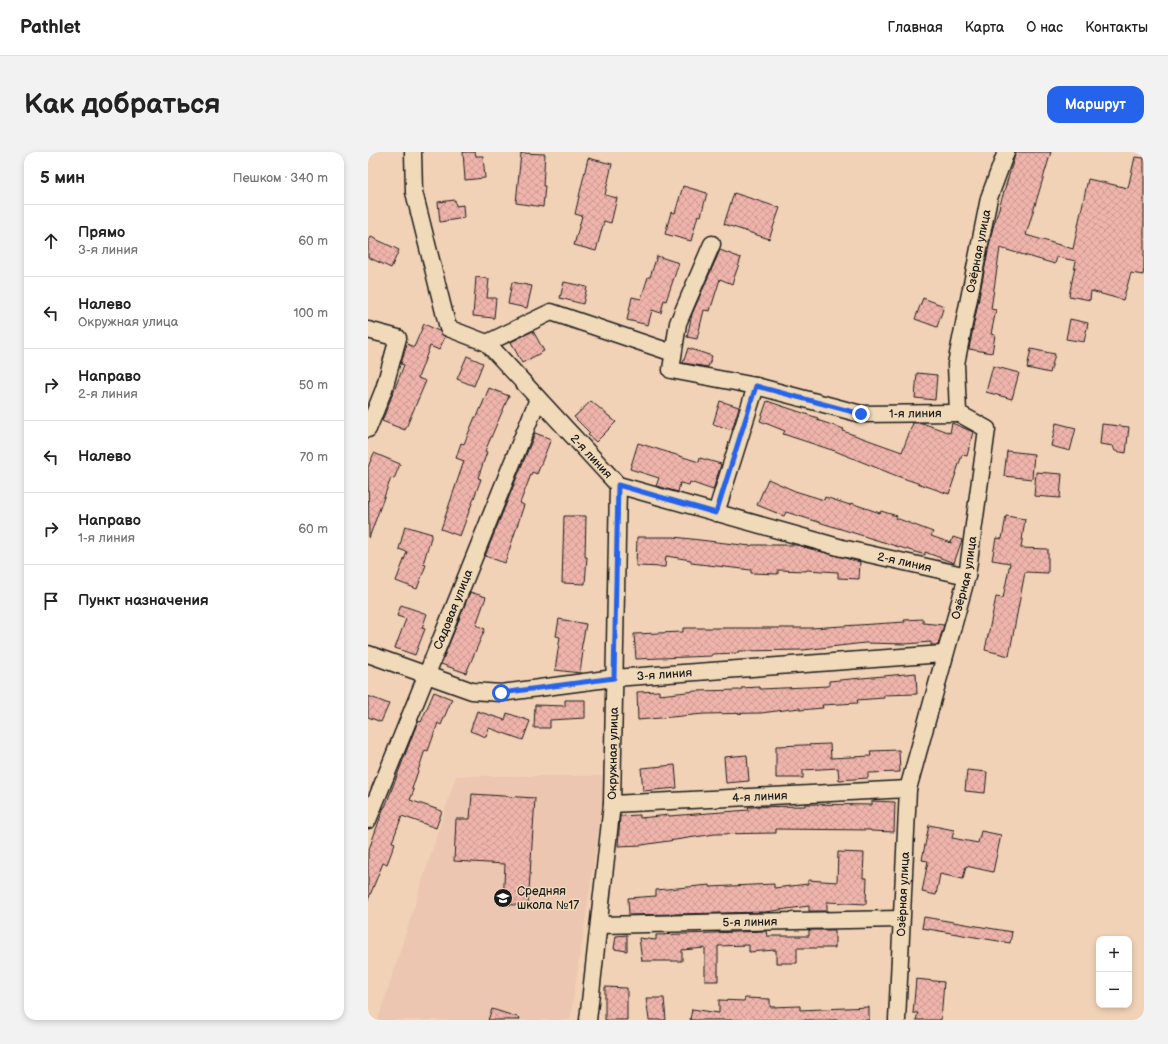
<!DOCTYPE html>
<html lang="ru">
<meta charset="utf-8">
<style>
:root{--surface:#fff;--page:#f2f2f2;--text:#222;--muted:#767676;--line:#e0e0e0;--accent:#2563eb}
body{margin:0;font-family:"Balsamiq Sans",sans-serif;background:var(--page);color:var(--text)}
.controls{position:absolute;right:12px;bottom:12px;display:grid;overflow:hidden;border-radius:8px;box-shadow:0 2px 6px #0003}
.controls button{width:36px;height:36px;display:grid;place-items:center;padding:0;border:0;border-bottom:1px solid var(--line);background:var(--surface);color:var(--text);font:20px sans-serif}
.stop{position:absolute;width:12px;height:12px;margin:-9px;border:3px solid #2563eb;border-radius:50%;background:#fff}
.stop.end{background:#2563eb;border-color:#fff;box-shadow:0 1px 4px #0008}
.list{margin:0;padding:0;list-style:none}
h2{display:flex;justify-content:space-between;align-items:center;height:52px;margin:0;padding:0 16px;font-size:17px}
h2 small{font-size:13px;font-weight:400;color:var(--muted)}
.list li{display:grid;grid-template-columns:26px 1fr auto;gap:12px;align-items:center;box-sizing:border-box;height:72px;padding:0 16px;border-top:1px solid var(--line)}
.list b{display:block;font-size:15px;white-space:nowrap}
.list p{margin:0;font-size:13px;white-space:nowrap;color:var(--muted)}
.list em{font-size:13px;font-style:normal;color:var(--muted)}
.icon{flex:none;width:22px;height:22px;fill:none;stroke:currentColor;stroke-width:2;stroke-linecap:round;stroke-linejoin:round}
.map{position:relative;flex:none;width:776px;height:868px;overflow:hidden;border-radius:12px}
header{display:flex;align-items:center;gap:24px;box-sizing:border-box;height:56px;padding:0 20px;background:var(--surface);border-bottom:1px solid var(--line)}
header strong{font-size:19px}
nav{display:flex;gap:22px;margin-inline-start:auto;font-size:14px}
.intro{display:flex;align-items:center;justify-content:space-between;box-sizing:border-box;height:96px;padding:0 24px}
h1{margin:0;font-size:28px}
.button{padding:10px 18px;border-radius:12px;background:var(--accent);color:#fff;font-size:14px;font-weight:700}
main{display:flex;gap:24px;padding:0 24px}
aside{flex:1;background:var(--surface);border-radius:12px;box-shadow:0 2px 6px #0003}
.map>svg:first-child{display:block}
</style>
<header>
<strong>Pathlet</strong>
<nav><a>Главная</a><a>Карта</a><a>О нас</a><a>Контакты</a></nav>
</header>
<div class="intro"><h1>Как добраться</h1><a class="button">Маршрут</a></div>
<main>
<aside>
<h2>5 мин<small>Пешком · 340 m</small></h2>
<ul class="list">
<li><svg class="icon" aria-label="ahead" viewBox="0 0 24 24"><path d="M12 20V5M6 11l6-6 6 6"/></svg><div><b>Прямо</b><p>3-я линия</p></div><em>60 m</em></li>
<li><svg class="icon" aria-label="left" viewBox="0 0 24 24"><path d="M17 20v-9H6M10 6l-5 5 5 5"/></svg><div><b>Налево</b><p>Окружная улица</p></div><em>100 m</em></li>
<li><svg class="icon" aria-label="right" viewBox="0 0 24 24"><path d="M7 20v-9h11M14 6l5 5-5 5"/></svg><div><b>Направо</b><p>2-я линия</p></div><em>50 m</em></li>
<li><svg class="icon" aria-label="left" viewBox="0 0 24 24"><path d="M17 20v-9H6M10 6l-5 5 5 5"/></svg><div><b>Налево</b></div><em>70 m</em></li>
<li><svg class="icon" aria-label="right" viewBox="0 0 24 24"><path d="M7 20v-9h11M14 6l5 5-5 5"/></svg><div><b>Направо</b><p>1-я линия</p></div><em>60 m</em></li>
<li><svg class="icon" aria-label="arrive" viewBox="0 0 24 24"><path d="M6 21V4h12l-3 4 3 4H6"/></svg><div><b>Пункт назначения</b></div></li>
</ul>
</aside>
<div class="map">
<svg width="776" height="868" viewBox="0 0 776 868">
<defs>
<pattern id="building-cross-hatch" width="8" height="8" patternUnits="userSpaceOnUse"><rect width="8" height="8" fill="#efb4ab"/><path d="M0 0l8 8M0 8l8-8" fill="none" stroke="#cc9a93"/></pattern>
</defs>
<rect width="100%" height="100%" fill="#f1d2b6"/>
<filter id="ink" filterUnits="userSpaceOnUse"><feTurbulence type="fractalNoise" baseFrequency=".025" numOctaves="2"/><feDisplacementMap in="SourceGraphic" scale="8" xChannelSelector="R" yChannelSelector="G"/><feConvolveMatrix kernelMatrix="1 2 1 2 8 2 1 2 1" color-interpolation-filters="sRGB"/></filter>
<g filter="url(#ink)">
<path fill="#ecc6b0" d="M88 624H239L202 868H10Z"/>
<path fill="url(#building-cross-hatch)" stroke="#1c1c1c" d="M95 0H107L108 4H115L117 26 97 28Z
M648 0H683L658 83 705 97 720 27 760 36 767 5 776 6V117L775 123 763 121 755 148 723 139 722 148 701 144 708 109 689 105 687 112 632 96 623 157 628 158 623 182 627 183 624 201 601 197 624 79Z
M153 1 177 2 175 34H177L175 55 148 51Z
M220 6 244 12 237 43 249 46 243 71 236 69 228 99 206 93 214 64 207 62Z
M315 34 339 41 333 64 330 63 323 89 297 82 303 60 307 61Z
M366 41 412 56 401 87 356 72Z
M87 48 88 54 95 53 96 66 72 70 70 50Z
M3 85 31 98 23 116 0 105V91Z
M352 98 373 106 364 132 352 127 342 159 336 158 329 187 319 185 324 162Z
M289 104 311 111 298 149 296 148 293 161 284 158 280 173 259 168 264 145 273 147 280 125H282Z
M108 125 121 127 119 146H128L126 166 105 164Z
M144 130 164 134 159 156 140 152Z
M196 130 219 135 215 152 192 146Z
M555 146 576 154 569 175 547 167Z
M702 167 720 171 716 190 698 187Z
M56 172 71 179 77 185 71 198 62 194 50 226 58 229 37 278 14 269 36 213 33 212 39 192 46 195Z
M165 179 176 199 154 211 143 190Z
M320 196 344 204 340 215 315 211Z
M663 197 687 202 682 221 659 216Z
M99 204 115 211 106 234 89 227Z
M625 214 651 221 644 247 618 240Z
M549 221 569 223 567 248 547 246Z
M121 236 141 244 117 299 119 300 110 326 113 327 92 384 73 377 96 309 88 306 93 291 96 292 107 265H109Z
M223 249 248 270 228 290 220 283 222 281 206 265Z
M352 249 371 255 364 278 345 272Z
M399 249 450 266 449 268 476 277 475 279 534 300 545 271H554L582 281 584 271 605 280 599 304 594 303 581 342 529 324 467 299 415 282 417 279 392 269Z
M688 271 708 276 702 299 683 294Z
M734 272 761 275 758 301 747 299 745 294 732 292Z
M167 281 183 287 169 322 164 320 152 351 156 353 137 411 117 404Z
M270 291 331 310 332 306 353 312 345 338 322 330 321 333 312 331 310 340 288 334 291 326 262 317Z
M639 299 666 302 664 327 636 324Z
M6 301 32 312 26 327 23 326 1 386 0 315Z
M668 320 694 322 692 346 666 344Z
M400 327 427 339 456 348 457 345 482 353 483 351 512 361 513 359 529 364 528 366 565 380 563 384 583 391 585 385 594 388 586 411 557 400V403L418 360 416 364 389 353Z
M196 364H218L217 405H219L217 432 194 431Z
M638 364 657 367 653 396 680 397V421L657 420 641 504 617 498 628 445 635 446 642 411 624 408 628 386 634 387Z
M37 374 64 382 55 412 58 413 49 437 28 429 39 400 31 397Z
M269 385H306L383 394 384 393H429L492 410 491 427 470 426V420L439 418 438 419 410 418V422L383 421V418L323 411V408L298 404 297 415 268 414Z
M102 440 118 445 108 473 117 477 98 521 73 512Z
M33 453 59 462 54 476 57 477 47 503 27 496 38 467 29 464Z
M191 467 218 472 213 498 215 499 212 521 187 518 192 485 188 484Z
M555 467V471L576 473 570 493H563V490L538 492 497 491 435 498 370 499V501L344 502V504L268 507 266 482 315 480V476H443L537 470 536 468Z
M548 521 549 542 516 543V546L489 548 490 551 454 553 455 556 432 558V556L393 561 336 562 270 568 269 540 291 539V543L328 539 373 538V536L392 535V537L461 534V529Z
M66 540 84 547 73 573 70 571 60 599 57 598 44 637 46 638 42 648 74 659 68 676 34 664 24 690 27 691 19 712 15 711 0 748V700L16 655H17L50 569 53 570Z
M0 544 21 552 13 570 0 565Z
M197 548H217V566L182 568V576H166L167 553 197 554Z
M109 559 137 568 139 561 162 569 155 588 121 576 118 585 102 579Z
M462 592 463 606 503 604 502 599 531 598 532 620 500 621V626L471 628 470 616 435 618V626H408V594Z
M379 603 381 629 358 631 356 605Z
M307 613 309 636 275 639 273 616Z
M599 618 619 620 617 641 597 639Z
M104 642 167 646 160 754 135 752 137 712 86 709 88 667H102Z
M504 649 527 650 526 680 503 679V678L408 677V681L347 682 274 693 250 694 252 664 272 663V666L301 663V664L381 658 380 655 437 654V652L504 653Z
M561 673 586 678 584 686 610 691 613 679 633 683 625 720 598 714 595 727 572 722 568 743 554 740 560 709 554 708Z
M470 700 496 701 495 726H499L498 752 459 750V759H441V754L397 760 261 763 260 746 288 744V738L342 733V735L406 732V736L440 732V728L469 730Z
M556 765 644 780 642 791 554 776Z
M441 778H467V796H429V811H408V798L381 800V793L350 794V829H337V796L314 798V809H274L271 786 288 788V783L398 779 399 784H441Z
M259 783V799L246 797 248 784Z
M548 827 576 830 573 868H548L550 861H545Z
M237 835 259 836V868H237Z
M278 846H296L298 868H281Z
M377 846 402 847V855L432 854V858L501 855V868H322L324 857 351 861V848L376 849Z
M124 857 152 866 151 868H120Z"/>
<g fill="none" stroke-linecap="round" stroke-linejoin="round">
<defs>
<g id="street">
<path id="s1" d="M45 0 46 40 80 176 119 191 250 333 474 396 599 424"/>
<path id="s2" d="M344 92 310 171 303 218 388 234 493 262 590 261"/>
<path d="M0 178 30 186 16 237 0 277"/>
<path d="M119 191 183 160 305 201"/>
<path d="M348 361 388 234"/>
<path id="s3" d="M0 502 104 539 133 541 246 526 575 502"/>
<path id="s4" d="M244 652 540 637"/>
<path id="s5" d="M0 668 170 247"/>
<path id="s6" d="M231 773 532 767"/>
<path id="s7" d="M220 868 244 652 250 333"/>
<path id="s8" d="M529 868 540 637 599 424 619 277 590 261 588 212 621 46 638 0"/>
</g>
</defs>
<use href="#street" stroke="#1c1c1c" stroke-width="19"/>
<use href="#street" stroke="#f1dab9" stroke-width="16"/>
</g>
</g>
<g fill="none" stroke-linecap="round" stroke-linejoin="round" filter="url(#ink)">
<path stroke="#2563eb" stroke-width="5" d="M133 541 246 526 250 333 348 361 388 234 493 262"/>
</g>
<defs>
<symbol id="school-disc" viewBox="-11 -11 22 22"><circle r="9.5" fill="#1c1c1c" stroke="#f1dab9"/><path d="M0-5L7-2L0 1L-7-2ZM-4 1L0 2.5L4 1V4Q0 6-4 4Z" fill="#fff"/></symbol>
</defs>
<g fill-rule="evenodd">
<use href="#school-disc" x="124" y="735" width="22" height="22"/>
</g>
<g text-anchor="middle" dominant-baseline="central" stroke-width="3" stroke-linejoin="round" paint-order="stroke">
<g font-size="12" fill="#1c1c1c" stroke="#f1dab9">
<text stroke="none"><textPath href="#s8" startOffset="798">Озёрная улица</textPath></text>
<text stroke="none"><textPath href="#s2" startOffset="383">1-я линия</textPath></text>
<text stroke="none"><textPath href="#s1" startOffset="376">2-я линия</textPath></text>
<text stroke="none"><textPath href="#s1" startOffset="712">2-я линия</textPath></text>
<text stroke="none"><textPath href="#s8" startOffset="450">Озёрная улица</textPath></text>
<text stroke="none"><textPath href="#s5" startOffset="227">Садовая улица</textPath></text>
<text stroke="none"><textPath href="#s3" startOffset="304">3-я линия</textPath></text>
<text stroke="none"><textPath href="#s7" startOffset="268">Окружная улица</textPath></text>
<text stroke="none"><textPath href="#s4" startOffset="148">4-я линия</textPath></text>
<text stroke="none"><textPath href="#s8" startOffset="126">Озёрная улица</textPath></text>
<text stroke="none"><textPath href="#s6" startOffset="151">5-я линия</textPath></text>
</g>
<g font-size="12" fill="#1c1c1c" stroke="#f1dab9" text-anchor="start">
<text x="149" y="739">Средняя<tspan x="149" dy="14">школа №17</tspan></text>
</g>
</g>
</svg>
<div class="controls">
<button>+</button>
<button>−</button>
</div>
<div class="stop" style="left:133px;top:541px"></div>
<div class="stop end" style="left:493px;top:262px"></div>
</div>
</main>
